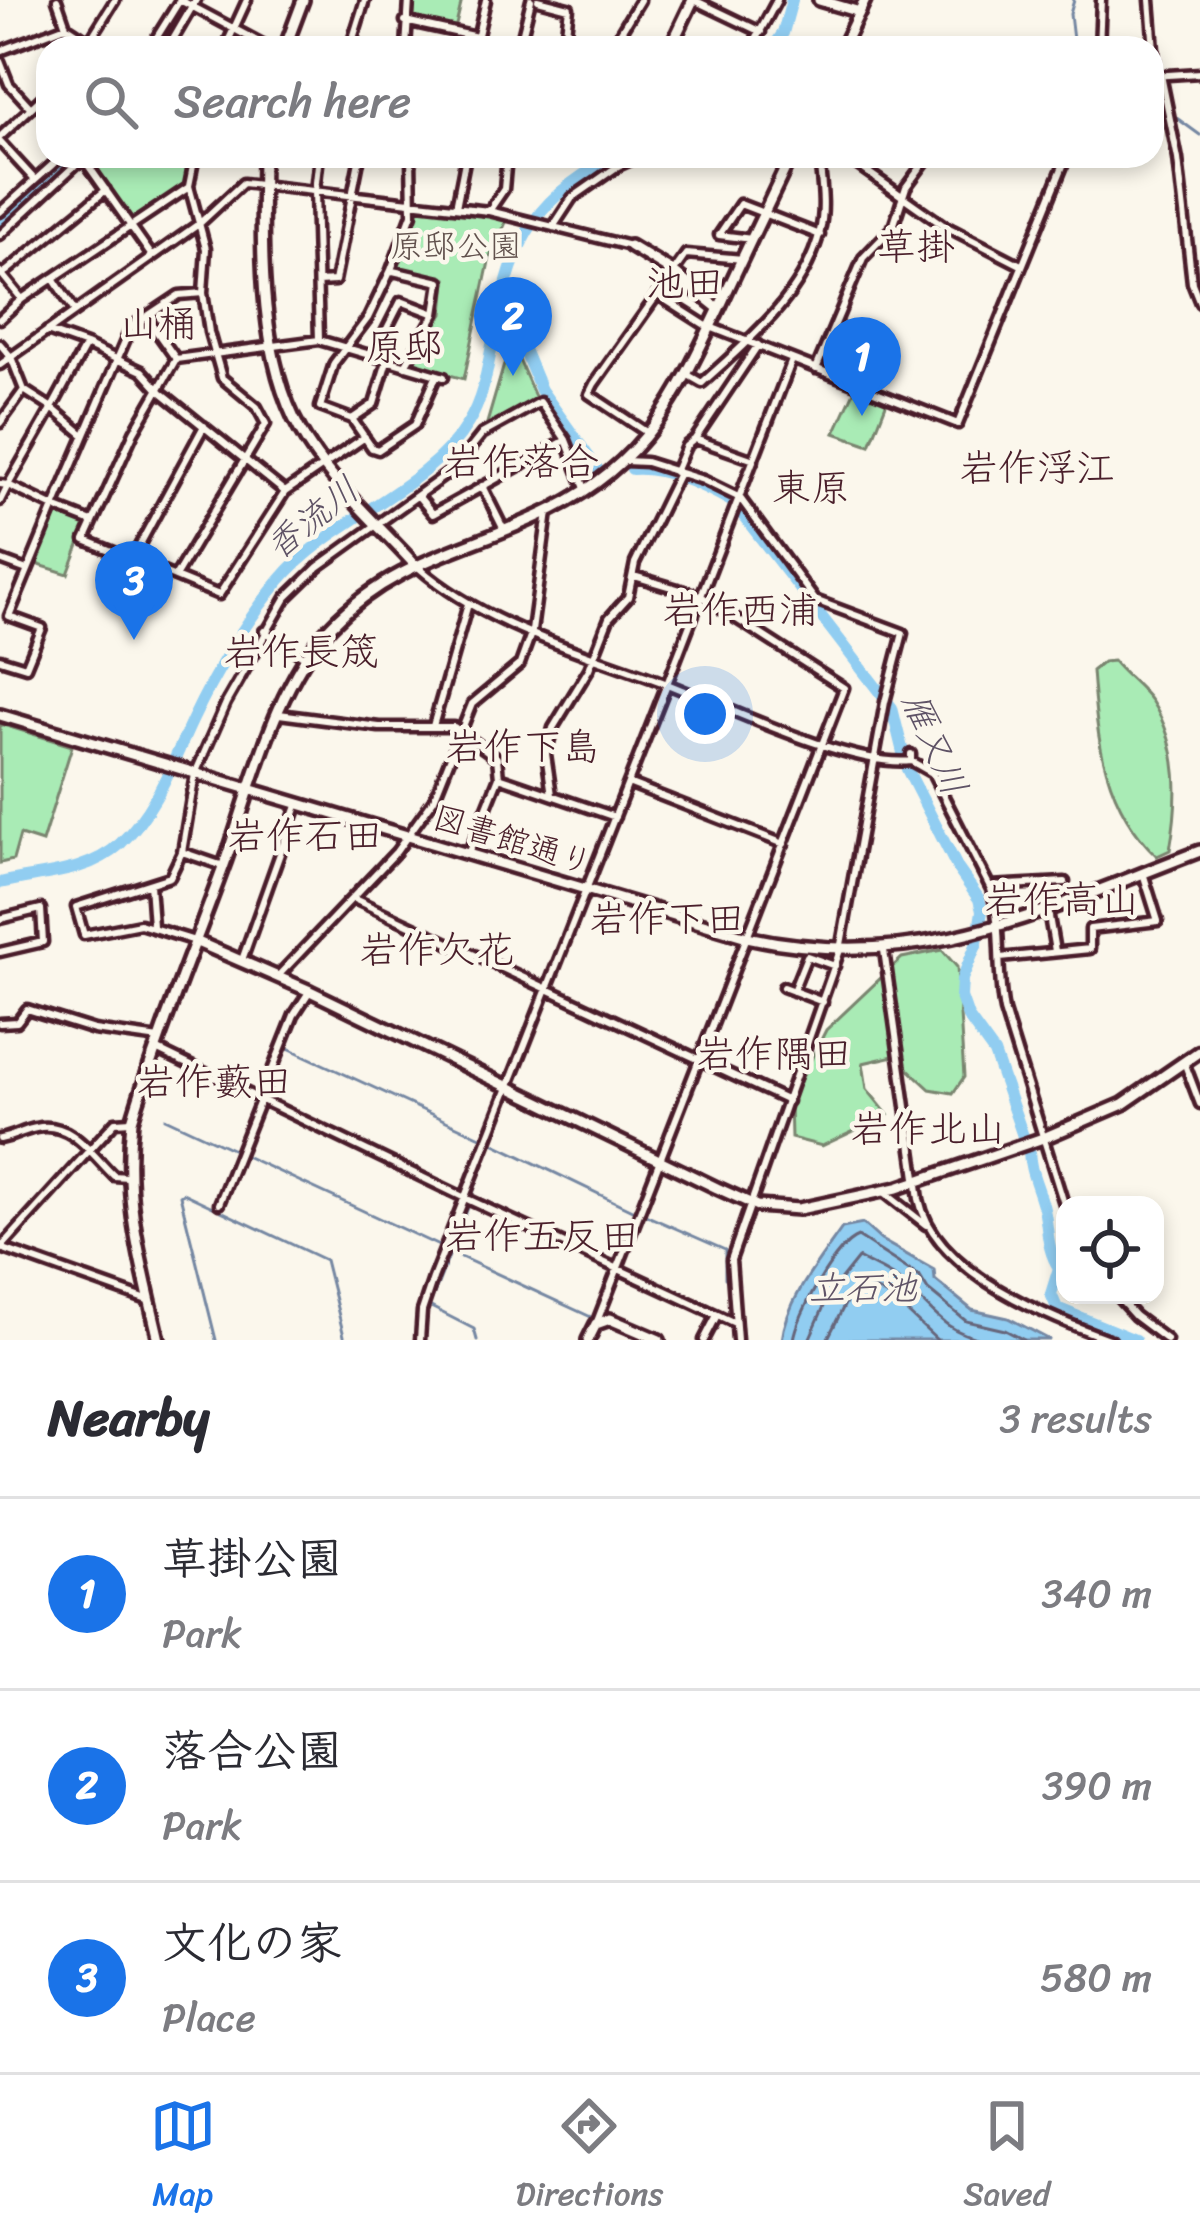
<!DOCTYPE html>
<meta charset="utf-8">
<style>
:root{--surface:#fff;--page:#f2f2f3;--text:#2b2b33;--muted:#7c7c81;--line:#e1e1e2;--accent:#1a73e8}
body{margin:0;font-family:Sriracha,"Klee One",sans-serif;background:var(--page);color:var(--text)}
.controls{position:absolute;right:36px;bottom:36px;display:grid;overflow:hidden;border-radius:24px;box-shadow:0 6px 18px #0003}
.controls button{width:108px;height:108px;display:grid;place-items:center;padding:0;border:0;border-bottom:3px solid var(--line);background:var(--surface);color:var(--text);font:60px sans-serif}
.you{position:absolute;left:705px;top:714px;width:42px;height:42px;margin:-30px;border:9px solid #fff;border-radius:50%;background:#1a73e8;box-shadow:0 0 0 18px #1a73e833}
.badge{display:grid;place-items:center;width:78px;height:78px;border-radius:50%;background:var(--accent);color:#fff;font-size:39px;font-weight:700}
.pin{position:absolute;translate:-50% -99px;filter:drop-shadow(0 3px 6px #0008)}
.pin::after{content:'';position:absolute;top:63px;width:42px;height:36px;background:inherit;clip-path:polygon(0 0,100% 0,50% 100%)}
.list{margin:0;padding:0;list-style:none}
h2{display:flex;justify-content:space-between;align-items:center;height:156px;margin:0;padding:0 48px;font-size:51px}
h2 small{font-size:39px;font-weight:400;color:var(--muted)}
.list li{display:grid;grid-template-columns:78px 1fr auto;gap:36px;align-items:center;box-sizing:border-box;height:192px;padding:0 48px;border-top:3px solid var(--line)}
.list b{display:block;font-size:45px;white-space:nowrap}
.list p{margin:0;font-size:39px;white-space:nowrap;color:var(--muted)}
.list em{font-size:39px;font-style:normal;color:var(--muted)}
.icon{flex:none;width:66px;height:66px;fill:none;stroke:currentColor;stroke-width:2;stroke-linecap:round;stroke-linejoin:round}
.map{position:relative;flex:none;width:1200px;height:1340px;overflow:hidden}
.search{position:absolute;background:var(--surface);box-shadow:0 6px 18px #0003;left:36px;right:36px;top:36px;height:132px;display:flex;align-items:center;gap:30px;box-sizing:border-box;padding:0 42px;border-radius:36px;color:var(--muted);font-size:45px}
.sheet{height:732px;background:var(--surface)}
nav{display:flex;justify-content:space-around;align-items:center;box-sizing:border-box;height:168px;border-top:3px solid var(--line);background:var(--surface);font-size:33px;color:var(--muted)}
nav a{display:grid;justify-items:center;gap:6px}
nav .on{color:var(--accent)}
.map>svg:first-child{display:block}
</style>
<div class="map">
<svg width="1200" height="1340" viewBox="0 0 1200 1340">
<rect width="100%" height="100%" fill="#fbf7ec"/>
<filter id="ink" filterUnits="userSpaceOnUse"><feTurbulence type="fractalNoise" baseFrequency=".00833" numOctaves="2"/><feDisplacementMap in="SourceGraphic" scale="24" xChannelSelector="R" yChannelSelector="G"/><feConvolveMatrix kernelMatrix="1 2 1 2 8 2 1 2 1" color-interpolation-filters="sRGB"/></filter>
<g filter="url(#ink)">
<path fill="#a9ebb5" stroke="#7a8570" stroke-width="3" d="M414 0H462L455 29 411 19Z
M90 156H193L188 186 131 222Z
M417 207 508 218 490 257 464 379 410 364 443 314 446 279 396 267Z
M508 351H515L537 401 485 430Z
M856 387 888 399 870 445 835 433Z
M58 512 87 524 68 574 36 564Z
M1113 661C1125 676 1141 686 1152 702 1181 747 1179 800 1170 850L1157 856C1104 806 1097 740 1092 671L1103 662Z
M0 724 72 746 42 842 20 835 13 860 0 863Z
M942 950 957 967 964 1077 953 1093 930 1089 894 1056 863 1063 867 1089 888 1115 822 1146 791 1138 790 1101 826 1030 902 958Z"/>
<path fill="#91cdf1" stroke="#7587a2" stroke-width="3" d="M863 1224 881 1240 934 1270 935 1280 972 1310 1008 1318 1050 1340H782C787 1299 819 1261 842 1228Z"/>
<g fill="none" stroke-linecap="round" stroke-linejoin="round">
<path stroke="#66657a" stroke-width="3" d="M794 1340C797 1315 835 1245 858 1237L920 1277 928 1290 966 1321 1005 1330 1024 1340
M809 1340 830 1293 858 1258C873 1266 895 1275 907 1287 936 1313 942 1330 984 1340
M827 1340 846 1302 863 1282 894 1300 937 1340"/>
<path stroke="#7587a2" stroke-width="3" d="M1074 48 1070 14 1074 0
M1152 110 1178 119 1200 135
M288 1048 483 1138
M165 1118 236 1151
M493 1143 634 1211
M245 1156 441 1247
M472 1196 491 1142
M643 1214 725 1250V1278
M450 1252 591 1317
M432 1299 469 1205
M429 1306 474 1329 477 1340
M216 1340 180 1195 183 1193 325 1260 345 1340"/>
<path stroke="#91cdf1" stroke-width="12" d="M157 48 185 0
M773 48 783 33 792 0
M0 224 74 156
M503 299 541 390 598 470
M632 469C664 466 705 486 733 502L892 708 907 769 958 869 979 899 982 911 977 943 962 979 961 997 968 1017 994 1053 1024 1139
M0 883C41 873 87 874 120 844 157 809 172 763 193 719 217 669 245 622 280 580 332 518 427 491 468 423 483 399 487 371 492 345 513 247 523 206 615 156
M1029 1149C1029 1172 1039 1187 1044 1209 1049 1231 1046 1248 1059 1268L1051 1294 1057 1308 1135 1340"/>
<defs>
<path id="street" d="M57 0 66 26 89 41
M180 0 270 48
M538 0 569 8 564 48
M694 0 761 32
M1150 0 1156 75
M405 21 477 37
M675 39 690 48
M85 48 115 0
M150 48 180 0
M168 48 196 0
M225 48 247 0
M350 48 365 0
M406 48 409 0
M475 48 486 0
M519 48 531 0
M600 48 614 43 640 0
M751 48 777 0
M1099 48 1101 0
M0 51 66 26
M0 61 9 84 30 107
M1161 75 1178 159 1192 283 1200 303
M1152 76 1200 73
M0 137 48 92
M0 142 34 179
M411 156 412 214 391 270 368 318 334 363 320 407 352 419 372 448 378 450 415 425 436 377
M845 156 943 225 1021 265
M83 158 152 256
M456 207 466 156
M489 211 504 189 507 156
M0 212 62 156
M553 227 572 198 618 166 640 156
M0 235 85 156
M752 239 719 235 740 204 820 235
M393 271 440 282 435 314 405 366
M0 272 22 299 189 187
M2 275 106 190
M53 278 74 310
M318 282 335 281 360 156
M658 295 705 325 958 424 1067 156
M147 318 176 359
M0 319 22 299
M47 331 86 345
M319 340 315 191 319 156
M0 344 11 357 200 223 243 183 489 211 630 246
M373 356 401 301 435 314
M792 360 667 684C726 707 853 768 911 761
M0 365 11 357 24 390 52 408 86 345 142 371 161 392 285 492
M816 369 863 258 893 227 906 187 929 156
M688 375 702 383C748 341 805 295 820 231 826 207 821 180 819 156
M352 419 374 404 387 361
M0 423 24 390
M646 432 589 394 594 384 686 254 743 259
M84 435 52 408 8 485 54 507 131 327 179 295 203 293
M365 437 285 492 219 595 85 540 134 432 176 359 319 340 444 377
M695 439 754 460
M625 461 646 462 703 480 740 498 815 600 903 633 885 702 840 950 731 1260 737 1340
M675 472 686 446 695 439 758 345
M0 484 8 485 0 501
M482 486 504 530
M418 496 433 514 566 440
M132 559 204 426
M0 560 27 570
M418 567C486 627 583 652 667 684L433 1278 422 1311 420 1340
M175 577 266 424 257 407 222 378 209 332 203 293 206 249 189 186 195 156
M264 631 306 658
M0 659 26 667 42 628 9 616 54 507 92 522
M279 714 379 727H454L497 758 499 777 615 817
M433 726 468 604
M911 754V761L932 773 991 889C1003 929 996 971 1004 1011L1065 1207
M628 783 784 844
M552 795 546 754 553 728 589 669 609 618 628 597 635 563 679 473
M182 852 223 866
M468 854 499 777
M150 884 153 926
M990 886 1065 882
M354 899 788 1101
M1048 911 1055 951
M0 919 41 909 43 942 0 952
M195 941 140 924 84 935 76 907 170 877 182 852 195 774 226 703 286 598 318 567 454 469 482 434 540 402 566 440 586 491
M884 950 919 1199C934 1273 1049 1317 1111 1340
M1000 958 1090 949V929L1158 921 1143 873
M242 960 298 803
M277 977 396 852 434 799 472 704 520 664 532 631 548 512
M783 987 823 1002
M793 991 807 956 835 966
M0 1023 17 1022 27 1009 94 1030 159 1039
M156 1049 465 1198 735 1323
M1184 1062 1200 1104
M0 1139C13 1137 24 1130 36 1128 71 1120 92 1155 114 1176L127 1177
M884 1192 926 1225
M219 1204 294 1015 309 992
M1 1248 150 1301
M0 1249 115 1122 131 1121
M1116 1295 1135 1316 1167 1340
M596 1324 844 688 701 596 634 576
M704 1340 716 1317"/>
<path id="secondary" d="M819 0 860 12
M285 48 303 0
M670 48 693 0
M842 48 865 0
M263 156C262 241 257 354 300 430 328 481 375 521 414 564
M630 246 673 272 718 308
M0 715 747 937C921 975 1042 911 1200 851
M195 941 310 991 717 1188 757 1206 799 1209 897 1188 1046 1137 1123 1104 1200 1051
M159 1340C141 1262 123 1202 132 1121 158 1034 193 950 224 865 251 790 275 684 331 626 396 558 474 549 553 509 647 462 678 394 721 304 744 254 768 205 791 156
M588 1340 596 1324 610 1319 659 1340"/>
</defs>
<use href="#street" stroke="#4a1f2b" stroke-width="15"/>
<use href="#secondary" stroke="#4a1f2b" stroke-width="18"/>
<use href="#street" stroke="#fbf7ec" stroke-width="6"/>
<use href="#secondary" stroke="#fbf7ec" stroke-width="9"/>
</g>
</g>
<g text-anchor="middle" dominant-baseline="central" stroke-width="9" stroke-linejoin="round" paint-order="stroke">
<g font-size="33" fill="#62524e" stroke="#fbf7ec">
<text x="456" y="246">原邸公園</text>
</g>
<g font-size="33" fill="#4a1f2b" stroke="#fbf7ec">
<text transform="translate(513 840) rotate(17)">図書館通り</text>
</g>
<g font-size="36" font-style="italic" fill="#5f5366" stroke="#fbf7ec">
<text transform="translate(312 518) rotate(-39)">香流川</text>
<text transform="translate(935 744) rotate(66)">雁又川</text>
<text x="863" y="1288">立石池</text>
</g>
<g font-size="39" fill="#4a1f2b" stroke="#fbf7ec">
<text x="916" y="246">草掛</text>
<text x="685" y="282">池田</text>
<text x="158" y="323">山桶</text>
<text x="404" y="346">原邸</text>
<text x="521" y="461">岩作落合</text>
<text x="1037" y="467">岩作浮江</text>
<text x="811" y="487">東原</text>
<text x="740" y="609">岩作西浦</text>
<text x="301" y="651">岩作長筬</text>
<text x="523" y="746">岩作下島</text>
<text x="305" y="835">岩作石田</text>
<text x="1062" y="899">岩作高山</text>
<text x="667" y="918">岩作下田</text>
<text x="437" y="949">岩作欠花</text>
<text x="774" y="1053">岩作隅田</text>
<text x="214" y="1081">岩作藪田</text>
<text x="928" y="1128">岩作北山</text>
<text x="542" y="1235">岩作五反田</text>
</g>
</g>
</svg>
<div class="controls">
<button><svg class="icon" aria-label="locate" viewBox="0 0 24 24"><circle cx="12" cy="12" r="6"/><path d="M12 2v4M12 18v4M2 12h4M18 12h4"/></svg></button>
</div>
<div class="you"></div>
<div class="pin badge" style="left:862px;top:416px">1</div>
<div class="pin badge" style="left:513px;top:376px">2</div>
<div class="pin badge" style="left:134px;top:640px">3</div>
<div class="search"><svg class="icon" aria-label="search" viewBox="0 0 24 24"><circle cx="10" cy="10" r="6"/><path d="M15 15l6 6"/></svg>Search here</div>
</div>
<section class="sheet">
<h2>Nearby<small>3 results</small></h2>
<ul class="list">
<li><span class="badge">1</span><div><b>草掛公園</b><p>Park</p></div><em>340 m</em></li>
<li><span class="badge">2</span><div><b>落合公園</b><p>Park</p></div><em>390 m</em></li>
<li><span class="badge">3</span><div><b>文化の家</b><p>Place</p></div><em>580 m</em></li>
</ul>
</section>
<nav>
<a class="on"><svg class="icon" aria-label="map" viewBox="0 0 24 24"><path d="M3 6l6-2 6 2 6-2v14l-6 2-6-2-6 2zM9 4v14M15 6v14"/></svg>Map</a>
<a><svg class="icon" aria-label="directions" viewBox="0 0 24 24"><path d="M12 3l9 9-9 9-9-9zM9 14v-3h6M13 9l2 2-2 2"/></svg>Directions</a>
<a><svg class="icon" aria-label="saved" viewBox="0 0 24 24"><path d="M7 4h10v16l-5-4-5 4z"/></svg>Saved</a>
</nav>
